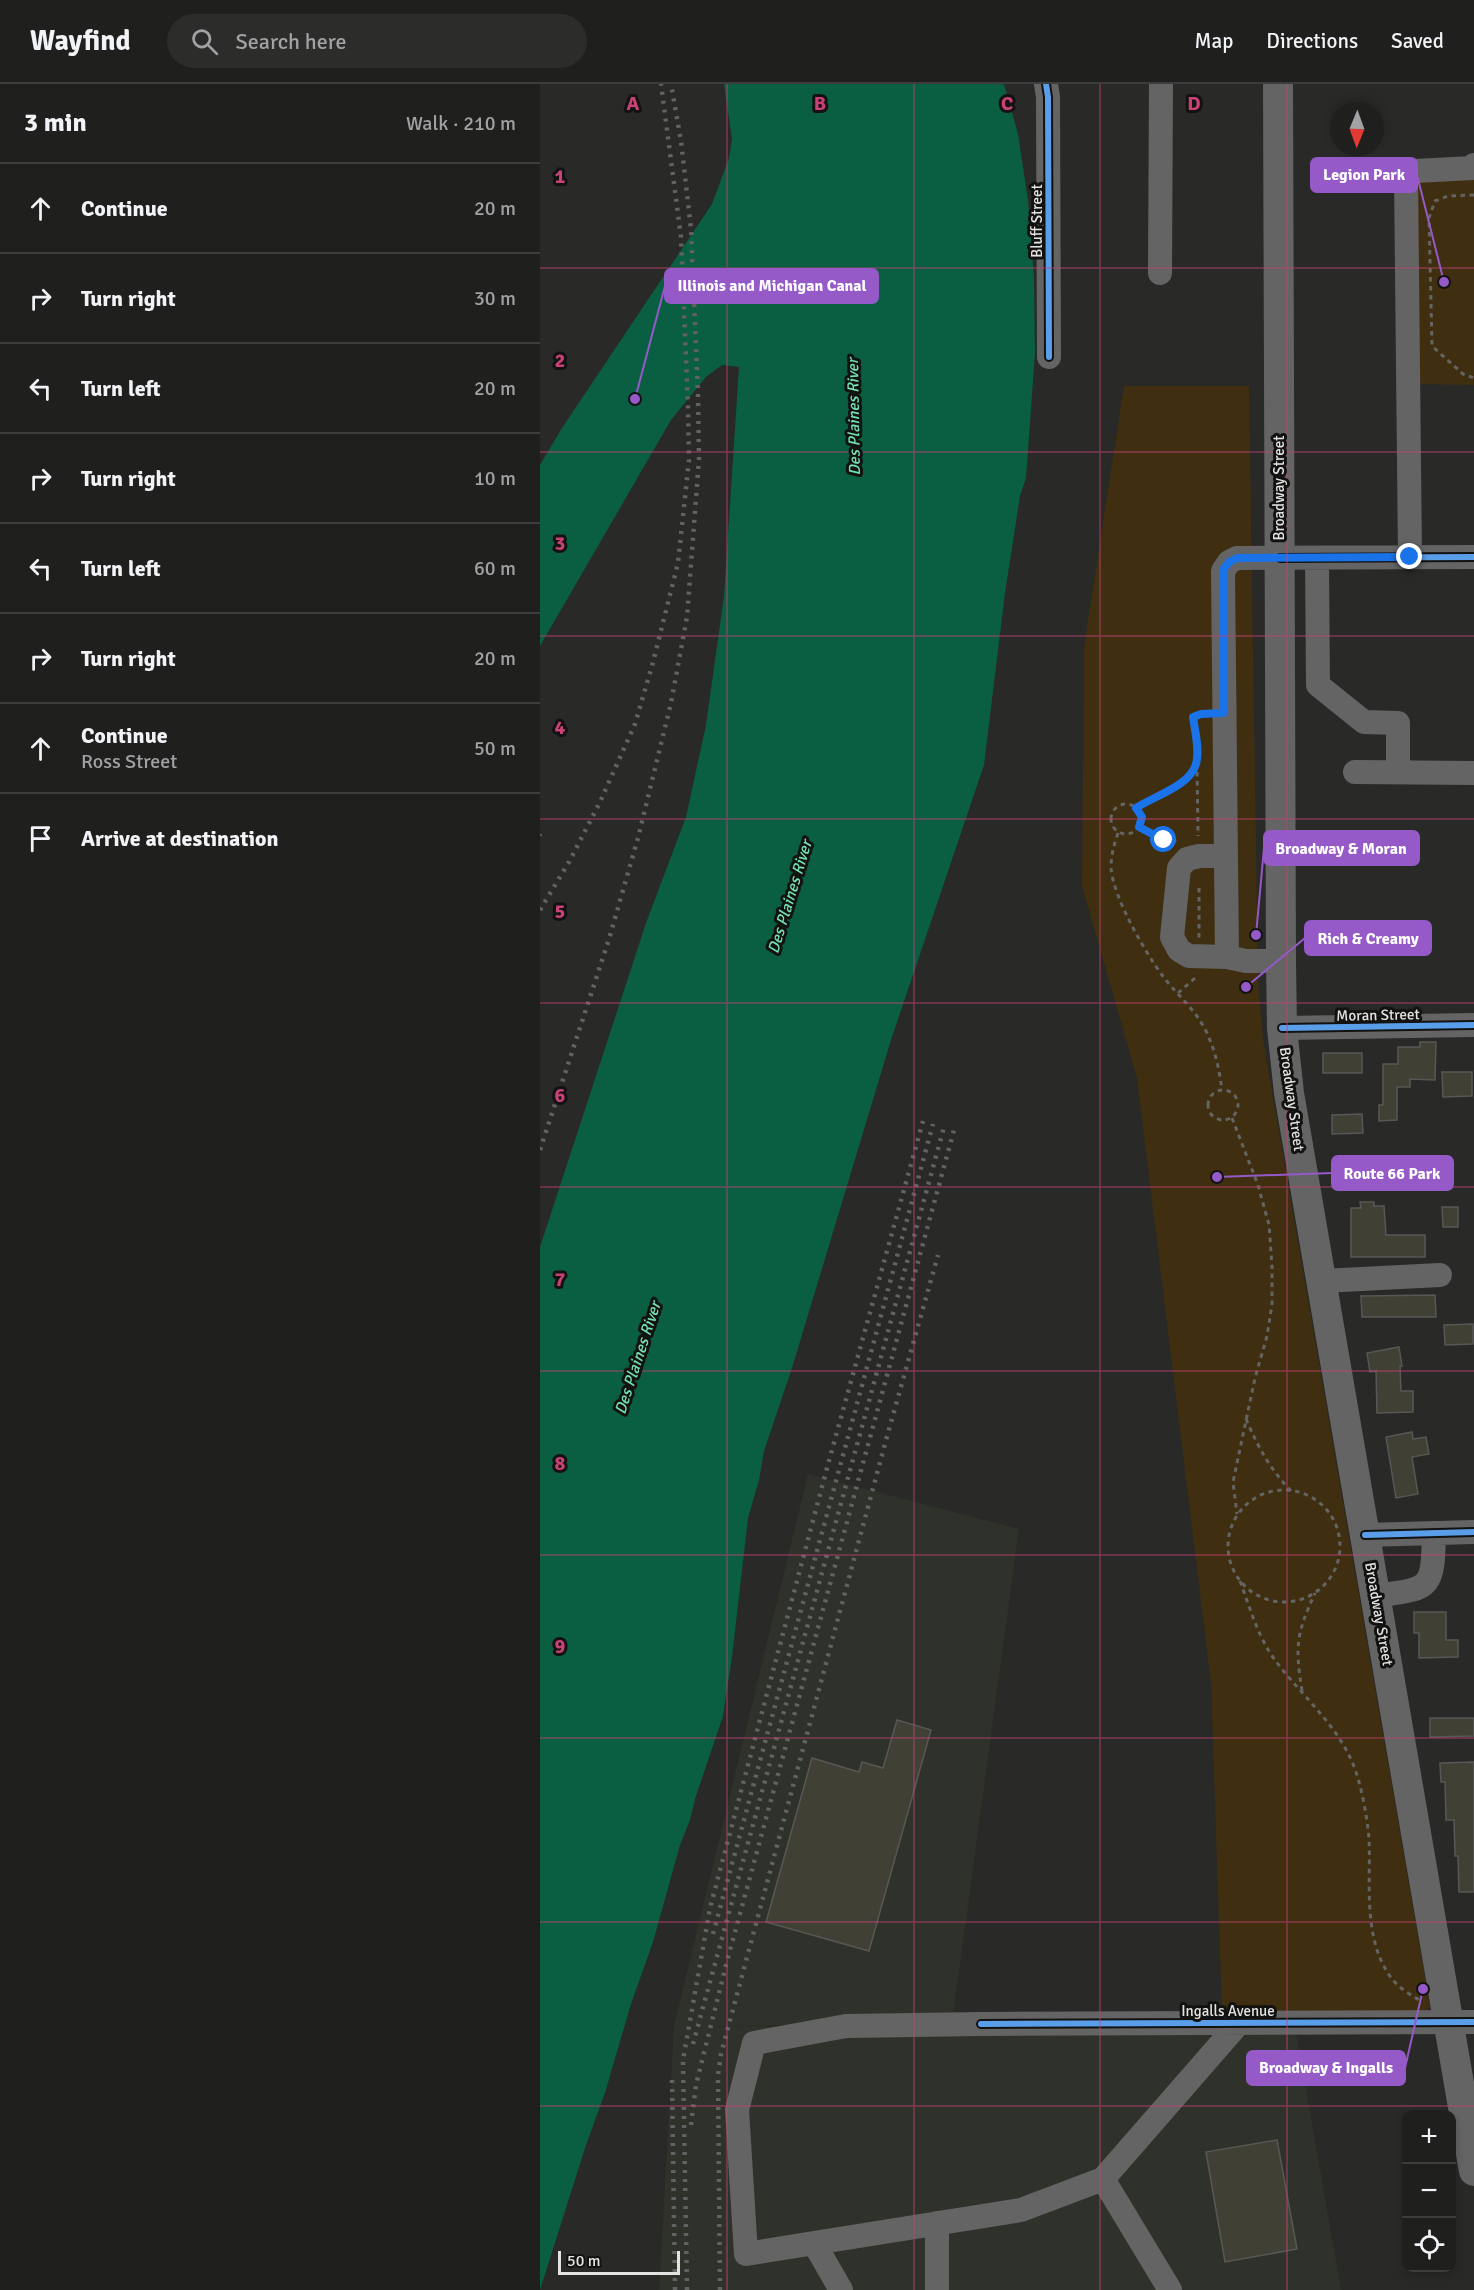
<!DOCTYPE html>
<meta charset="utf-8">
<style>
:root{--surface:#1f1f1e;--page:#2c2c2b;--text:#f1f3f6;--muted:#a1a2a4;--line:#3c3d3c}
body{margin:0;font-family:Signika,sans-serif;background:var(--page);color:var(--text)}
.controls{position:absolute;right:18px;bottom:18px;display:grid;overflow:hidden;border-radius:12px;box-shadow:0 3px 9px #0003}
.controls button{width:54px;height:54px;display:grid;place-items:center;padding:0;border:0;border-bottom:2px solid var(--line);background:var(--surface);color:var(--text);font:30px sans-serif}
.compass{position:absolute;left:790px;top:18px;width:54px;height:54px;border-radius:50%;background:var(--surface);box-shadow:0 3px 9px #0003;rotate:181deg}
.scale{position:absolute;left:18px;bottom:15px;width:122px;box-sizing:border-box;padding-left:6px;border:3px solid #e3e4e2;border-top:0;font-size:16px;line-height:21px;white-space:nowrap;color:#e3e4e2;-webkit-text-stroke:4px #121211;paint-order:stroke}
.stop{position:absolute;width:18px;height:18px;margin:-14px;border:4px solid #1a73e8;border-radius:50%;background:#fff}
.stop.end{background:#1a73e8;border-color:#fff;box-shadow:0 2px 6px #0008}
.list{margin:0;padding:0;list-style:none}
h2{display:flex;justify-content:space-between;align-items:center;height:78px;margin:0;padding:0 24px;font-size:26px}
h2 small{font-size:20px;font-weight:400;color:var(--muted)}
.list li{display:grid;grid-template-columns:39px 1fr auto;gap:18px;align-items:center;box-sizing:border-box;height:90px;padding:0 24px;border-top:2px solid var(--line)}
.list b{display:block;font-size:22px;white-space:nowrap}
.list p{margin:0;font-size:20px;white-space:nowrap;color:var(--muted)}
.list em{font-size:20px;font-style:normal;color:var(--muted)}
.icon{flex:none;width:33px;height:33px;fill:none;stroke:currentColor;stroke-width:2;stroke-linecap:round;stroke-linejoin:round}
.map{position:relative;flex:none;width:934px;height:2206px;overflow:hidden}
header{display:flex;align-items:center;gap:36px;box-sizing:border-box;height:84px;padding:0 30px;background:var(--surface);border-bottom:2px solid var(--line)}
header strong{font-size:28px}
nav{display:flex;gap:33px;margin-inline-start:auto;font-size:21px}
.search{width:420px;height:54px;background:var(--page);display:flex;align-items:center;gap:15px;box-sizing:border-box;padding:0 21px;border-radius:33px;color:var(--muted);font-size:22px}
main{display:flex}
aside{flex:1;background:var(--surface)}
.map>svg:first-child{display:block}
</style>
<header>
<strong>Wayfind</strong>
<div class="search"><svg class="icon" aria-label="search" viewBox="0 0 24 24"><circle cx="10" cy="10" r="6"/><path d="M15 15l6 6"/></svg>Search here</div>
<nav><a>Map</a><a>Directions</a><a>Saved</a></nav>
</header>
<main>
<aside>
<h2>3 min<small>Walk · 210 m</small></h2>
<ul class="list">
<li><svg class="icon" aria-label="ahead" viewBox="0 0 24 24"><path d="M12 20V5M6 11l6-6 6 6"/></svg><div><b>Continue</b></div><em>20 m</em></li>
<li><svg class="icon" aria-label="right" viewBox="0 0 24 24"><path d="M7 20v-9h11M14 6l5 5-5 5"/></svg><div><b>Turn right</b></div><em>30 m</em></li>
<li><svg class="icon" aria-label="left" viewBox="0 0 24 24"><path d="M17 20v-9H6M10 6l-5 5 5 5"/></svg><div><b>Turn left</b></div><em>20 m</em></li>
<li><svg class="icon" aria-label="right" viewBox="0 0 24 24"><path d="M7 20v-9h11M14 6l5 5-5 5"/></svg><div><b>Turn right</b></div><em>10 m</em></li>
<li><svg class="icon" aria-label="left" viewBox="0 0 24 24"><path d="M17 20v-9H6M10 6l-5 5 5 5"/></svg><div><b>Turn left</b></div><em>60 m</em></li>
<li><svg class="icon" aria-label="right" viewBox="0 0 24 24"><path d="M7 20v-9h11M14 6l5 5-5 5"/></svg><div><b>Turn right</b></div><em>20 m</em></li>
<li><svg class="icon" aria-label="ahead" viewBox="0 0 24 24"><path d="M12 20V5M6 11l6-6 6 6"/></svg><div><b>Continue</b><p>Ross Street</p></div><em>50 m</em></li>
<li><svg class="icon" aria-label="arrive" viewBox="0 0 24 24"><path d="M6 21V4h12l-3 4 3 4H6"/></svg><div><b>Arrive at destination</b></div></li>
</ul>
</aside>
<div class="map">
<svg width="934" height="2206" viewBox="0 0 934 2206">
<rect width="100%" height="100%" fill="#292928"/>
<path fill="#2f322b" d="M268 1390 479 1445 412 1939 180 1942 756 1948 801 2206H119L134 1942Z"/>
<path fill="#3f2f10" d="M875 96H934V301L872 300Z
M584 302H709L718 897 723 956 890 1923 885 1927 682 1929 671 1599 597 994 542 802 544 563Z"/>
<path fill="#0a5e42" d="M184 0H464L478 50 488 116 494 193 495 269 486 394 480 412 465 509 444 681 351 956 252 1284 224 1367 219 1396 208 1434 192 1573 183 1632 155 1715 150 1736 140 1761 113 1858 91 1920 65 2009 46 2061 0 2206V1163L106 839 146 733 166 641 184 512 199 283 182 281 166 293 131 336 0 562V381L22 344 172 120 189 74 192 55Z"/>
<path fill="#414035" stroke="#585756" stroke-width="1.5" d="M880 958H896L895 996 870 995V1003H857V1036L839 1037V1021H843V980H858V963H880Z
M783 969H822V989H783Z
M902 988H932V1012L903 1013Z
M822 1030 823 1049 792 1050V1031Z
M820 1118H834V1122H844L846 1151H885V1173H811V1124H821Z
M902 1123H918V1143H903Z
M895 1211 896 1233H822L821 1212Z
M933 1240V1260L905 1261 904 1241Z
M859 1263 862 1282H860L861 1307H873V1328L837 1329 836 1287 830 1288 827 1269Z
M872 1348 873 1355 886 1353 889 1370 872 1373 878 1410 856 1414 846 1353Z
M874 1528H906V1556H918V1573L879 1574V1549H874Z
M890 1634H934V1652L890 1653Z
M357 1636 391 1646 329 1867 226 1838 272 1674 319 1688 322 1678 343 1684Z
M934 1678V1808H919L918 1772H915L914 1736H906L905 1698H901L900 1679Z
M737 2056 757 2165 685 2178 666 2068Z"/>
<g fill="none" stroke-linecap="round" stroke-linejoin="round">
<path stroke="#646463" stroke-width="3" stroke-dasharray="4.5 4.5" stroke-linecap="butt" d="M934 111 908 112 895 117 889 134 892 262 923 290 934 294
M657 679 658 752
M571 735a15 15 0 1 1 30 0a15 15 0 1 1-30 0Z
M596 724C648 689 664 707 653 633L666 630
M599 743 624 756 639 757
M578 749C574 761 571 771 571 784 573 813 605 868 622 891 636 910 654 924 665 945 675 965 679 984 682 1006
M659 804V854
M638 909 655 894 657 890
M668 1021a15 15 0 1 1 30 0a15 15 0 1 1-30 0Z
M692 1034 718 1101 729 1141 732 1182V1220L727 1252 715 1294 693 1398 697 1430
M706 1335C718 1363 730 1385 751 1407
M688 1462a56 56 0 1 1 112 0a56 56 0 1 1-112 0Z
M700 1497C710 1524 718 1553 735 1576 763 1614 803 1645 817 1691 823 1711 827 1733 829 1754 831 1800 822 1855 852 1895 860 1905 871 1911 881 1917
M762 1607C755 1562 756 1551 775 1509"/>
<path stroke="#646464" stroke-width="24" d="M506 0 508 13 509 273
M620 189 621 0
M870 473 866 92 875 87 933 84 934 81
M777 474 778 601 824 638 858 639V688
M815 688 934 689
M685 772H659L647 775 639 784 632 853 639 866 649 872 687 873
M741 877H706L687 873 683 487 689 478 697 474 934 473
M742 944 934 941
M782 1197 900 1191
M825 1451 934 1448
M836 1512C890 1504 893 1507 894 1449
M563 2095 481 2126 206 2170 197 2026 214 1959 306 1942 441 1940 934 1938
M274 2159 301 2206
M397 2206V2139
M630 2206 563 2095 699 1939"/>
<path stroke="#646464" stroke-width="30" d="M738 0 741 877 742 944 749 1009 934 2087"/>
<path stroke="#626262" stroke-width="4.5" stroke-dasharray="3 6" stroke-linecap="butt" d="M0 751 1 750
M0 826 29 778 60 718 95 640 112 582 138 479 149 376 148 324 141 153 121 0
M0 1066 69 855 98 754 131 619 147 533 159 375 158 310 151 145 141 57 131 0
M173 1850 393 1040
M153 1960 404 1043
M132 1996 135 2206
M151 2041 156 2001 186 1881 414 1046
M147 2206 143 1976 170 1824 287 1384 383 1037
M180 2206 178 1991 181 1970 346 1356 398 1171"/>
<defs>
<path id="cycleway" d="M506 0 508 13 509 273
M740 474 934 473
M742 944 934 941
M825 1451 934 1448
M441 1940 934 1938"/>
</defs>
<use href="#cycleway" stroke="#121211" stroke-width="10"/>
<use href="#cycleway" stroke="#5a9eea" stroke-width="6"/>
</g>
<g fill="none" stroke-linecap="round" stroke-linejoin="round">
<path stroke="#1a73e8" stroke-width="8" d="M624 756 599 743 602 733 596 724C614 712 650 702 656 680 660 667 655 647 653 633L661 630 683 629V486L689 478 697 474 870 473"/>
</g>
<path fill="none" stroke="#c94176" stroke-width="1.5" stroke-opacity="0.55" d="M187 0V2206M374 0V2206M560 0V2206M747 0V2206M0 184H934M0 368H934M0 552H934M0 735H934M0 919H934M0 1103H934M0 1287H934M0 1471H934M0 1654H934M0 1838H934M0 2022H934"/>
<g text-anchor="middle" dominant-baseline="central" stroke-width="6" stroke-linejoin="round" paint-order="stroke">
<g font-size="15" fill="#e3e4e2" stroke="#121211">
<text transform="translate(497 137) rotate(-90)">Bluff Street</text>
<text transform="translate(739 404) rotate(-90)">Broadway Street</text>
<text transform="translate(838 931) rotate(-1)">Moran Street</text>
<text transform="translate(752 1015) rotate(82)">Broadway Street</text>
<text transform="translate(839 1530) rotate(80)">Broadway Street</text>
<text x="688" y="1927">Ingalls Avenue</text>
</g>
<g font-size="16" font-style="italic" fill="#75e2b3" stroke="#121211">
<text transform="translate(314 333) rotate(-91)">Des Plaines River</text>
<text transform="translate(250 813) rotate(-73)">Des Plaines River</text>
<text transform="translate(98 1274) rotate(-72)">Des Plaines River</text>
</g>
</g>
<g font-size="20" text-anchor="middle" font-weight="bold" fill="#c94176" stroke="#121211" stroke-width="6" stroke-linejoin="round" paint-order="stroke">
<text x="93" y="26">A</text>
<text x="280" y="26">B</text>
<text x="467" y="26">C</text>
<text x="654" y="26">D</text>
<text x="20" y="99">1</text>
<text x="20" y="283">2</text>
<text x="20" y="466">3</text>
<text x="20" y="650">4</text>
<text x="20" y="834">5</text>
<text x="20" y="1018">6</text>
<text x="20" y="1202">7</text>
<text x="20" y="1386">8</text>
<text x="20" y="1569">9</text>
</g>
<path fill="none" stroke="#955ac8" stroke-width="2" d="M904 198L877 91M95 315L125 202M716 851L724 764M706 903L765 854M677 1093L792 1089M883 1905L865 1984"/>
<g fill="#955ac8" stroke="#121211" stroke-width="2">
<circle cx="904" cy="198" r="6"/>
<circle cx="95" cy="315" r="6"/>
<circle cx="716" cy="851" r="6"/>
<circle cx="706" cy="903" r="6"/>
<circle cx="677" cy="1093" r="6"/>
<circle cx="883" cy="1905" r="6"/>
</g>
<g fill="#955ac8" stroke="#955ac8" stroke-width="2">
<rect x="771" y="74" width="106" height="34" rx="6"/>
<rect x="125" y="185" width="213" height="34" rx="6"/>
<rect x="724" y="747" width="155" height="34" rx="6"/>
<rect x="765" y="837" width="126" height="34" rx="6"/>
<rect x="792" y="1072" width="121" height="34" rx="6"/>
<rect x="707" y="1967" width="158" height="34" rx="6"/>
</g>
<g font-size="16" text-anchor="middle" font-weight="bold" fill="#fff">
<text x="824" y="96">Legion Park</text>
<text x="232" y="207">Illinois and Michigan Canal</text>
<text x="801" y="770">Broadway &amp; Moran</text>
<text x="828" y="860">Rich &amp; Creamy</text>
<text x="852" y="1095">Route 66 Park</text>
<text x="786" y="1989">Broadway &amp; Ingalls</text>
</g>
</svg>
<div class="controls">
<button>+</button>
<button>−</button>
<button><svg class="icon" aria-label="locate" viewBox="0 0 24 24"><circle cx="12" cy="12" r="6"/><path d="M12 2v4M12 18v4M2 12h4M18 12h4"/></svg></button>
</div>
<svg class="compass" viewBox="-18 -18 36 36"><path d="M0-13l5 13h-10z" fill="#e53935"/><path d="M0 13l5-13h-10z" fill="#a1a2a4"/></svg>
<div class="scale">50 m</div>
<div class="stop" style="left:624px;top:756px"></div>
<div class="stop end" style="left:870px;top:473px"></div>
</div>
</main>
